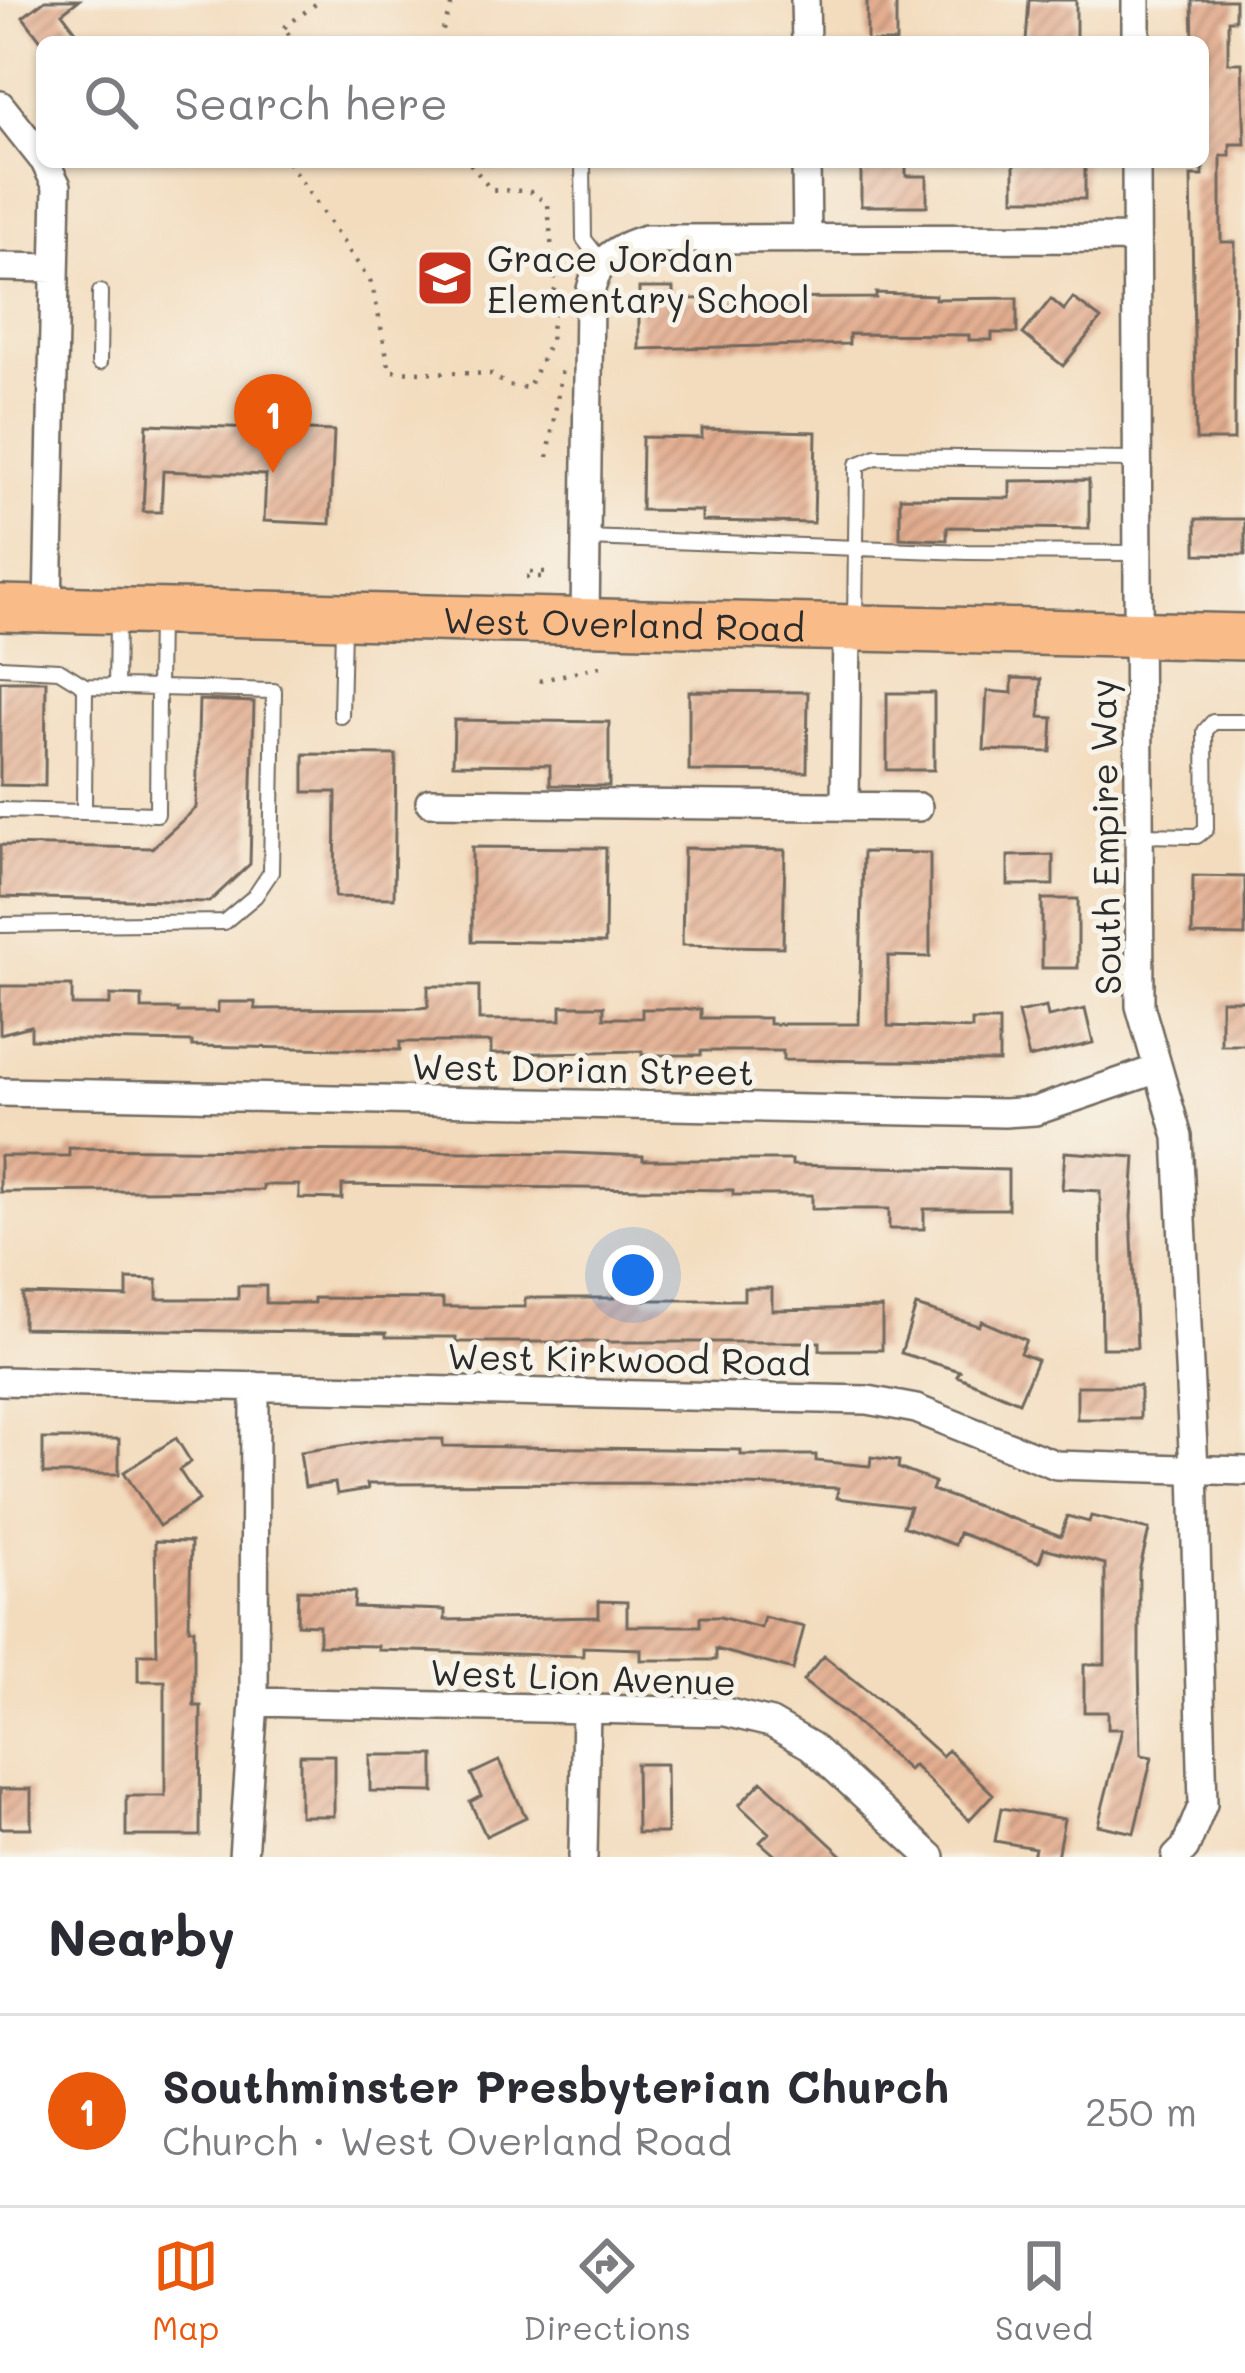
<!DOCTYPE html>
<meta charset="utf-8">
<style>
:root{--surface:#fff;--page:#f7f7f7;--text:#2b2b33;--muted:#7c7c81;--line:#e1e1e2;--accent:#ea580c}
body{margin:0;font-family:Mali,sans-serif;background:var(--page);color:var(--text)}
.you{position:absolute;left:633px;top:1275px;width:42px;height:42px;margin:-30px;border:9px solid #fff;border-radius:50%;background:#1a73e8;box-shadow:0 0 0 18px #1a73e833}
.badge{display:grid;place-items:center;width:78px;height:78px;border-radius:50%;background:var(--accent);color:#fff;font-size:39px;font-weight:700}
.pin{position:absolute;translate:-50% -99px;filter:drop-shadow(0 3px 6px #0008)}
.pin::after{content:'';position:absolute;top:63px;width:42px;height:36px;background:inherit;clip-path:polygon(0 0,100% 0,50% 100%)}
.list{margin:0;padding:0;list-style:none}
h2{display:flex;justify-content:space-between;align-items:center;height:156px;margin:0;padding:0 48px;font-size:51px}
h2 small{font-size:39px;font-weight:400;color:var(--muted)}
.list li{display:grid;grid-template-columns:78px 1fr auto;gap:36px;align-items:center;box-sizing:border-box;height:192px;padding:0 48px;border-top:3px solid var(--line)}
.list b{display:block;font-size:45px;white-space:nowrap}
.list p{margin:0;font-size:39px;white-space:nowrap;color:var(--muted)}
.list em{font-size:39px;font-style:normal;color:var(--muted)}
.icon{flex:none;width:66px;height:66px;fill:none;stroke:currentColor;stroke-width:2;stroke-linecap:round;stroke-linejoin:round}
.map{position:relative;flex:none;width:1245px;height:1857px;overflow:hidden}
.search{position:absolute;background:var(--surface);box-shadow:0 3px 9px #0004;left:36px;right:36px;top:36px;height:132px;display:flex;align-items:center;gap:30px;box-sizing:border-box;padding:0 42px;border-radius:18px;color:var(--muted);font-size:45px}
.sheet{height:348px;background:var(--surface)}
nav{display:flex;justify-content:space-around;align-items:center;box-sizing:border-box;height:168px;border-top:3px solid var(--line);background:var(--surface);font-size:33px;color:var(--muted)}
nav a{display:grid;justify-items:center;gap:6px}
nav .on{color:var(--accent)}
.map>svg:first-child{display:block}
</style>
<div class="map">
<svg width="1245" height="1857" viewBox="0 0 1245 1857">
<defs>
<pattern id="building-hatch" width="6" height="6" patternUnits="userSpaceOnUse" patternTransform="scale(3)"><rect width="6" height="6" fill="#e3ad90"/><path d="M-1 1l2-2M0 6l6-6M5 7l2-2" fill="none" stroke="#b88d76"/></pattern>
</defs>
<rect width="100%" height="100%" fill="#f7f3e8"/>
<filter id="ink" filterUnits="userSpaceOnUse"><feTurbulence type="fractalNoise" baseFrequency=".00833" numOctaves="2"/><feDisplacementMap in="SourceGraphic" scale="24" xChannelSelector="R" yChannelSelector="G"/><feConvolveMatrix kernelMatrix="1 2 1 2 8 2 1 2 1" color-interpolation-filters="sRGB"/></filter>
<filter id="wash" filterUnits="userSpaceOnUse"><feTurbulence type="fractalNoise" baseFrequency=".004" numOctaves="4" result="noise"/><feDisplacementMap in="SourceGraphic" scale="48" xChannelSelector="R" yChannelSelector="G"/><feGaussianBlur stdDeviation="2.7" result="paint"/><feColorMatrix in="noise" values="0 0 0 0 0 0 0 0 0 0 0 0 0 0 0 0 0 1.4 0 .05"/><feComposite in="paint" operator="in"/></filter>
<g filter="url(#wash)">
<rect width="100%" height="100%" fill="#f3dcbd"/>
<g id="blocks">
<path fill="url(#building-hatch)" d="M45 0H79L62 13 84 42H42L23 17Z
M867 0H896V42H867Z
M1029 0H1076V42H1026Z
M1192 0H1235V20H1228V63H1242L1245 144H1230V156H1221V242H1235L1234 440H1196L1191 176H1203V42H1193Z
M861 162H906V176H927V206H861Z
M1014 162H1085V199H1014Z
M639 288H673V299L876 298V293L935 295V299L1017 298V333H992V340H969V335L849 334V344L639 349Z
M1073 298 1101 319 1063 366 1023 334 1051 299 1064 310Z
M147 424 334 431 330 524 264 521 266 475 163 471 161 512H143Z
M702 429 816 432 814 523 702 521V511L641 510 642 437 702 438Z
M1089 480V529L947 527V540L900 538V497L1010 498V481Z
M1196 519H1245V555L1196 554Z
M1012 678 1041 679 1040 717 1053 718 1051 752 984 750 987 691 1012 693Z
M0 681H46L45 786 0 785Z
M689 691 808 692 807 772 689 771Z
M887 693H934V770H887Z
M199 700 254 702 250 864 209 902 0 897V845L152 848 196 808Z
M454 720 609 722V786L550 785V765L453 764Z
M304 754 396 755 394 898 335 897 336 792H304Z
M472 847 606 848 605 943 472 941Z
M684 848 785 850 783 947 682 945Z
M863 852 930 853V957L888 956V1026L972 1029V1021H999V1062L783 1060V1051H701V1055H642V1051L491 1054V1042H400V1050L192 1046V1042L31 1039V1026L0 1034V986H72V1005H110V995L142 996V1009H178V1012H218V1002H255V1009L420 1008 428 1007V986H479V1020H561V1006H604V1018H642V1009H701V1018H769V1024H859Z
M1053 855V885H1008V856Z
M1193 876 1245 877V936L1192 935Z
M1042 899H1078V968H1042Z
M1221 1000H1245V1045H1221Z
M1046 1007 1048 1017 1085 1009 1093 1043 1029 1058 1018 1013Z
M69 1148 567 1153 643 1156V1160H792V1165L1008 1170V1209H924V1229H889V1209H812V1195H733V1190L342 1185V1199L299 1198V1185H263V1190L0 1192V1156H69Z
M1065 1152 1135 1157 1131 1216 1137 1348H1102L1100 1191 1062 1189Z
M127 1279 157 1280V1299H238V1286H266V1303H314V1298L443 1299V1307H525V1298H614V1282H645V1300H744V1288H772V1310L882 1308V1350H820V1342H456V1337H386V1333L23 1328V1294L127 1297Z
M916 1306 979 1326 982 1321 1026 1340 1020 1353 1037 1360 1019 1402 957 1376 960 1371 901 1353Z
M1077 1386H1140V1419H1077Z
M176 1438 191 1462 179 1470 199 1500 159 1526 124 1472Z
M43 1439H119V1474H43Z
M388 1439H443V1446L741 1450V1455H816V1461L870 1466 871 1457 899 1461 898 1468 935 1482 932 1490 1061 1536 1067 1516 1089 1522 1091 1516 1149 1530 1139 1572V1664L1141 1755 1152 1757 1134 1833 1098 1825 1122 1729H1108V1712H1084V1664H1105V1564L1044 1548 1039 1562 959 1533 955 1545 903 1526 910 1507 837 1498 838 1488 679 1483 367 1484 368 1489 337 1494 335 1483 305 1487 300 1452Z
M155 1541 191 1542 189 1629H194V1706H201L200 1836H126V1796H165V1681H138V1654H157Z
M298 1590 355 1592 354 1607 445 1610V1620L599 1617V1601L627 1602V1626H700V1617H720L761 1628 764 1617 804 1627 793 1670 716 1649V1660H641V1649L583 1647V1656L378 1650V1646L319 1645V1625L297 1624Z
M824 1656 882 1702 942 1756 948 1750 993 1794 969 1820 913 1765 908 1770 850 1717 803 1681Z
M300 1755H334V1816H300Z
M370 1755H434V1792L370 1791Z
M499 1761 526 1817 486 1836 470 1802 481 1796 471 1774Z
M636 1764H666L667 1833H637Z
M762 1781 844 1857H777L760 1842 769 1833 739 1805Z
M0 1789H31V1828H0Z
M1001 1808 1064 1819 1057 1857H1033L1035 1848 995 1841Z"/>
</g>
</g>
<g filter="url(#ink)">
<use href="#blocks" fill-opacity="0" stroke="#71695e" stroke-width="3"/>
<g fill="none" stroke-linecap="round" stroke-linejoin="round">
<defs>
<path id="lane" d="M583 162 584 239 601 261
M99 363 100 292
M586 538 967 552 1137 553
M855 623 857 465 876 457 1137 460
M0 667 59 670 85 686
M85 686 158 688 157 814 84 812Z
M116 687 117 620
M341 716 343 626
M0 810 84 812
M1139 835 1197 836 1206 829 1205 731 1213 722H1245
M0 925 224 922 255 896 271 872 274 691 158 688 159 616"/>
<path id="street" d="M805 0 806 42
M1136 42V0
M0 105 42 158
M45 162 57 186 48 609
M806 162 807 239
M1136 162 1140 1006 1178 1137 1194 1470 1203 1804 1185 1848 1176 1857
M0 267 55 268
M585 621 589 299C595 262 611 249 646 239L1136 238
M430 802 918 807
M845 806 847 628
M0 1092 1004 1113 1035 1111 1158 1069
M0 1381 868 1400 916 1409 1056 1465 1245 1471
M254 1702 725 1712 771 1723 811 1746 931 1857
M243 1857 254 1702 255 1386
M583 1857 586 1709"/>
<g id="primary">
<path id="s1" d="M0 608 1245 637"/>
</g>
</defs>
<use href="#lane" stroke="#71695e" stroke-width="18"/>
<use href="#street" stroke="#71695e" stroke-width="32"/>
<use href="#primary" stroke="#71695e" stroke-width="50"/>
<path stroke="#71695e" stroke-width="4.5" stroke-dasharray="3 9" stroke-linecap="butt" d="M299 42 282 29 321 0
M439 42 453 0
M288 162 372 284 390 371 491 374 507 385 528 388 550 342 555 289 548 204 529 191 491 190 469 162
M548 457 562 368
M541 577H526V572H545
M539 681 604 665 605 660"/>
<use href="#lane" stroke="#fff" stroke-width="14"/>
<use href="#street" stroke="#fff" stroke-width="27"/>
<use href="#primary" stroke="#f9bc89" stroke-width="45"/>
</g>
</g>
<defs>
<symbol id="school-square" viewBox="-11 -11 22 22"><rect x="-9" y="-9" width="18" height="18" rx="4" fill="#c8321e" stroke="#f7f3e8"/><path d="M0-5L7-2L0 1L-7-2ZM-4 1L0 2.5L4 1V4Q0 6-4 4Z" fill="#fff"/></symbol>
</defs>
<g fill-rule="evenodd">
<use href="#school-square" x="412" y="245" width="66" height="66"/>
</g>
<g text-anchor="middle" dominant-baseline="central" stroke-width="10" stroke-linejoin="round" paint-order="stroke">
<g font-size="36" fill="#2b2b2b" stroke="#f7f3e8" text-anchor="start">
<text x="487" y="257">Grace Jordan<tspan x="487" dy="41">Elementary School</tspan></text>
</g>
<g font-size="36" fill="#2b2b2b" stroke="#f7f3e8">
<text stroke="none"><textPath href="#s1" startOffset="624">West Overland Road</textPath></text>
<text transform="translate(1104 837) rotate(-91)">South Empire Way</text>
<text transform="translate(583 1068) rotate(1)">West Dorian Street</text>
<text transform="translate(629 1358) rotate(1)">West Kirkwood Road</text>
<text transform="translate(583 1676) rotate(2)">West Lion Avenue</text>
</g>
</g>
</svg>
<div class="you"></div>
<div class="pin badge" style="left:273px;top:473px">1</div>
<div class="search"><svg class="icon" aria-label="search" viewBox="0 0 24 24"><circle cx="10" cy="10" r="6"/><path d="M15 15l6 6"/></svg>Search here</div>
</div>
<section class="sheet">
<h2>Nearby<small></small></h2>
<ul class="list">
<li><span class="badge">1</span><div><b>Southminster Presbyterian Church</b><p>Church · West Overland Road</p></div><em>250 m</em></li>
</ul>
</section>
<nav>
<a class="on"><svg class="icon" aria-label="map" viewBox="0 0 24 24"><path d="M3 6l6-2 6 2 6-2v14l-6 2-6-2-6 2zM9 4v14M15 6v14"/></svg>Map</a>
<a><svg class="icon" aria-label="directions" viewBox="0 0 24 24"><path d="M12 3l9 9-9 9-9-9zM9 14v-3h6M13 9l2 2-2 2"/></svg>Directions</a>
<a><svg class="icon" aria-label="saved" viewBox="0 0 24 24"><path d="M7 4h10v16l-5-4-5 4z"/></svg>Saved</a>
</nav>
